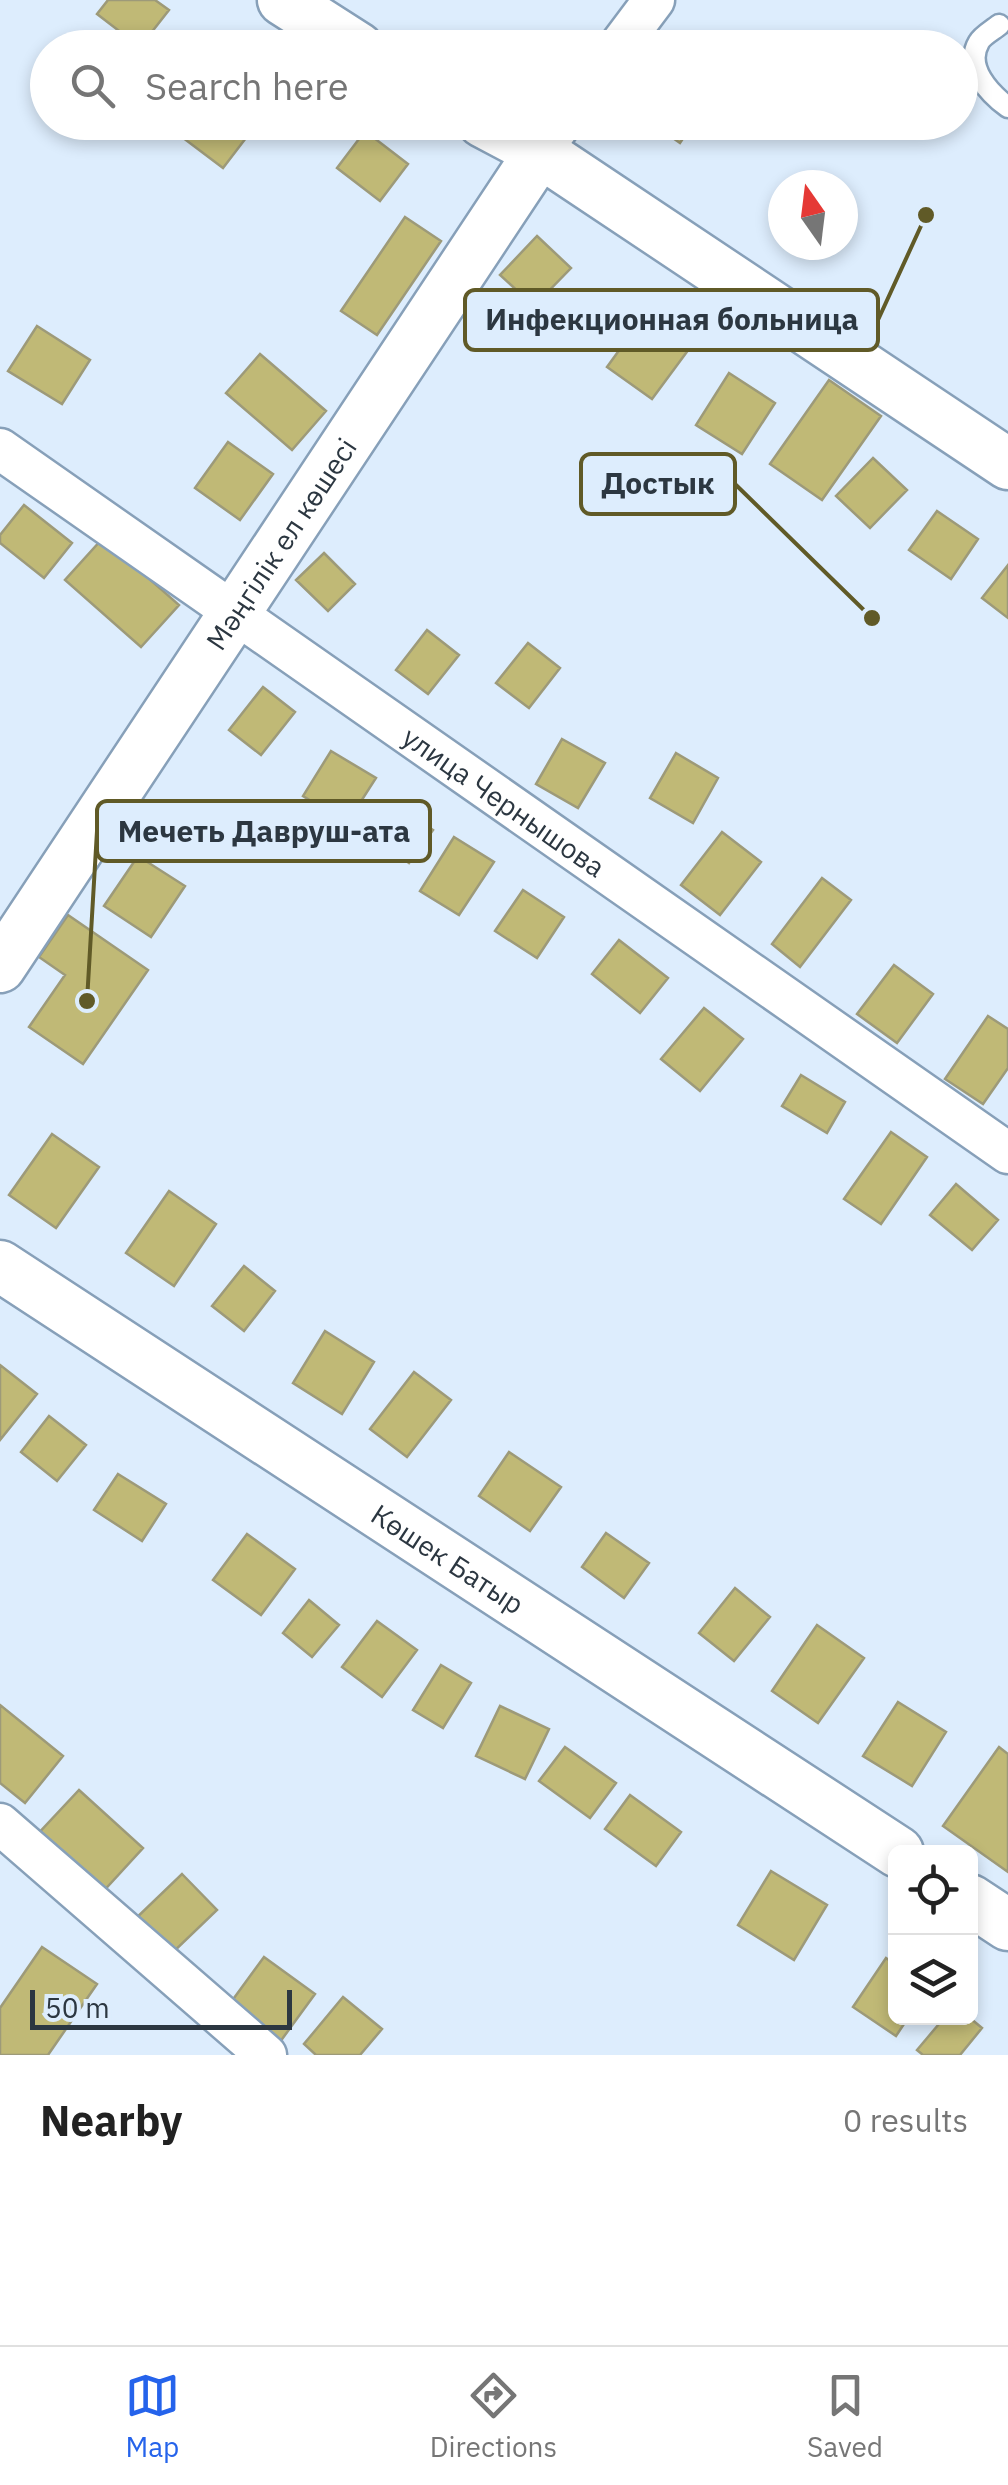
<!DOCTYPE html>
<meta charset="utf-8">
<style>
:root{--surface:#fff;--page:#f2f2f2;--text:#222;--muted:#767676;--line:#e0e0e0;--accent:#2563eb}
body{margin:0;font-family:"IBM Plex Sans",sans-serif;background:var(--page);color:var(--text)}
.controls{position:absolute;right:30px;bottom:30px;display:grid;overflow:hidden;border-radius:15px;box-shadow:0 5px 15px #0003}
.controls button{width:90px;height:90px;display:grid;place-items:center;padding:0;border:0;border-bottom:2px solid var(--line);background:var(--surface);color:var(--text);font:50px sans-serif}
.compass{position:absolute;left:768px;top:170px;width:90px;height:90px;border-radius:50%;background:var(--surface);box-shadow:0 5px 15px #0003;rotate:346deg}
.scale{position:absolute;left:30px;bottom:25px;width:262px;box-sizing:border-box;padding-left:10px;border:5px solid #2c3741;border-top:0;font-size:28px;line-height:35px;white-space:nowrap;color:#2c3741;-webkit-text-stroke:8px #ddedfd;paint-order:stroke}
.list{margin:0;padding:0;list-style:none}
h2{display:flex;justify-content:space-between;align-items:center;height:130px;margin:0;padding:0 40px;font-size:42px}
h2 small{font-size:32px;font-weight:400;color:var(--muted)}
.icon{flex:none;width:55px;height:55px;fill:none;stroke:currentColor;stroke-width:2;stroke-linecap:round;stroke-linejoin:round}
.map{position:relative;flex:none;width:1008px;height:2055px;overflow:hidden}
.search{position:absolute;background:var(--surface);box-shadow:0 5px 15px #0003;left:30px;right:30px;top:30px;height:110px;display:flex;align-items:center;gap:25px;box-sizing:border-box;padding:0 35px;border-radius:55px;color:var(--muted);font-size:38px}
.sheet{height:290px;background:var(--surface)}
nav{display:flex;justify-content:space-around;align-items:center;box-sizing:border-box;height:140px;border-top:2px solid var(--line);background:var(--surface);font-size:28px;color:var(--muted)}
nav a{display:grid;justify-items:center;gap:5px}
nav .on{color:var(--accent)}
.map>svg:first-child{display:block}
</style>
<div class="map">
<svg width="1008" height="2055" viewBox="0 0 1008 2055">
<rect width="100%" height="100%" fill="#ddedfd"/>
<path fill="#c0b976" stroke="#9d9a79" stroke-width="2.5" d="M108 0H155L169 10 140 47 97 14Z
M162 122H233L249 134 223 168Z
M650 122H694L680 143Z
M365 131 408 164 380 201 337 168Z
M405 217 441 241 377 335 341 311Z
M537 236 571 268 534 306 500 275Z
M644 316 689 349 652 399 607 367Z
M37 326 90 360 62 404 8 371Z
M260 354 326 411 292 450 226 393Z
M729 373 775 403 742 454 696 425Z
M829 380 881 416 822 500 770 464Z
M228 442 273 474 240 520 195 488Z
M873 458 907 490 870 528 836 496Z
M24 505 72 543 44 578 0 543V535Z
M937 511 978 539 951 579 909 550Z
M103 538 179 605 141 647 65 580Z
M324 553 355 584 328 611 296 580Z
M1008 565V618L982 598Z
M427 630 459 655 428 694 396 670Z
M528 643 560 668 529 708 496 683Z
M263 687 295 712 261 755 229 730Z
M562 739 605 763 578 808 536 784Z
M331 751 376 778 347 823 303 796Z
M676 753 718 778 693 823 650 798Z
M394 803 433 830 409 863 371 836Z
M722 832 761 862 720 915 681 885Z
M454 837 494 862 459 915 420 891Z
M138 856 185 886 151 937 104 906Z
M822 878 851 900 800 967 772 944Z
M523 890 564 917 537 958 495 931Z
M68 915 148 970 83 1064 29 1027 65 975 39 957Z
M619 940 668 978 640 1013 592 974Z
M894 965 933 994 897 1043 857 1014Z
M704 1008 743 1039 700 1091 661 1059Z
M988 1016 1008 1029V1068L983 1104 945 1079Z
M801 1075 845 1102 827 1133 782 1106Z
M891 1132 927 1157 881 1224 844 1199Z
M52 1134 99 1167 56 1228 9 1195Z
M956 1184 998 1220 972 1250 930 1215Z
M169 1191 216 1224 174 1286 126 1253Z
M244 1266 275 1291 244 1331 212 1306Z
M325 1331 374 1362 342 1414 293 1383Z
M0 1365 37 1394 0 1440Z
M414 1372 451 1400 407 1457 370 1429Z
M49 1416 86 1445 57 1481 21 1452Z
M509 1452 561 1487 530 1531 479 1496Z
M118 1474 166 1504 142 1541 94 1510Z
M606 1533 649 1563 624 1598 582 1567Z
M247 1534 295 1569 261 1615 213 1580Z
M735 1588 770 1617 734 1661 699 1633Z
M309 1600 339 1625 312 1657 283 1633Z
M377 1621 417 1650 382 1697 342 1667Z
M817 1625 864 1658 818 1723 772 1691Z
M441 1665 471 1683 443 1728 413 1710Z
M898 1702 946 1732 912 1786 863 1756Z
M0 1705 63 1756 25 1803 0 1783Z
M500 1706 549 1729 525 1779 476 1756Z
M565 1747 616 1783 590 1818 539 1781Z
M999 1747 1008 1754V1872L943 1826Z
M79 1790 143 1848 99 1896 35 1837Z
M630 1795 681 1832 656 1866 605 1829Z
M771 1871 827 1905 794 1960 738 1925Z
M182 1874 217 1910 167 1958 132 1922Z
M42 1947 97 1984 48 2055H0V2008Z
M264 1957 315 1994 277 2046 226 2009Z
M886 1958 896 1965V2018H908L896 2036 853 2007Z
M343 1997 382 2029 360 2055H316L304 2044Z
M944 2018H970L982 2028 960 2055H923L917 2050Z"/>
<g fill="none" stroke-linecap="round" stroke-linejoin="round">
<defs>
<path id="service" d="M999 25C993 30 982 36 979 42 964 67 990 94 1008 107"/>
<g id="minor">
<path d="M618 48 654 0"/>
<path d="M540 152 562 122"/>
<path id="s1" d="M0 449 1008 1153"/>
<path d="M0 1824 266 2055"/>
</g>
<g id="tertiary">
<path d="M283 0 358 48"/>
<path d="M483 122 540 152 1008 464"/>
<path id="s2" d="M0 967 540 152"/>
<path id="s3" d="M0 1266 898 1852"/>
<path d="M970 1900 1008 1925"/>
</g>
</defs>
<use href="#service" stroke="#87a0b9" stroke-width="25"/>
<use href="#minor" stroke="#87a0b9" stroke-width="45"/>
<use href="#tertiary" stroke="#87a0b9" stroke-width="55"/>
<use href="#service" stroke="#fff" stroke-width="20"/>
<use href="#minor" stroke="#fff" stroke-width="40"/>
<use href="#tertiary" stroke="#fff" stroke-width="50"/>
</g>
<g text-anchor="middle" dominant-baseline="central" stroke-width="10" stroke-linejoin="round" paint-order="stroke">
<g font-size="28" fill="#2c3741" stroke="#ddedfd">
<text stroke="none"><textPath href="#s2" startOffset="508">Мәңгілік ел көшесі</textPath></text>
<text stroke="none"><textPath href="#s1" startOffset="615">улица Чернышова</textPath></text>
<text stroke="none"><textPath href="#s3" startOffset="535">Көшек Батыр</textPath></text>
</g>
</g>
<path fill="none" stroke="#605a27" stroke-width="4" d="M926 215L878 320M872 618L735 484M87 1001L97 831"/>
<g fill="#605a27" stroke="#ddedfd" stroke-width="4">
<circle cx="926" cy="215" r="10"/>
<circle cx="872" cy="618" r="10"/>
<circle cx="87" cy="1001" r="10"/>
</g>
<g fill="#ddedfd" stroke="#605a27" stroke-width="4">
<rect x="465" y="290" width="413" height="60" rx="10"/>
<rect x="581" y="454" width="154" height="60" rx="10"/>
<rect x="97" y="801" width="333" height="60" rx="10"/>
</g>
<g font-size="30" text-anchor="middle" font-weight="bold" fill="#2c3741">
<text x="672" y="330">Инфекционная больница</text>
<text x="658" y="494">Достык</text>
<text x="264" y="842">Мечеть Давруш-ата</text>
</g>
</svg>
<div class="controls">
<button><svg class="icon" aria-label="locate" viewBox="0 0 24 24"><circle cx="12" cy="12" r="6"/><path d="M12 2v4M12 18v4M2 12h4M18 12h4"/></svg></button>
<button><svg class="icon" aria-label="layers" viewBox="0 0 24 24"><path d="M12 4l9 5-9 5-9-5zM3 14l9 5 9-5"/></svg></button>
</div>
<svg class="compass" viewBox="-18 -18 36 36"><path d="M0-13l5 13h-10z" fill="#e53935"/><path d="M0 13l5-13h-10z" fill="#767676"/></svg>
<div class="scale">50 m</div>
<div class="search"><svg class="icon" aria-label="search" viewBox="0 0 24 24"><circle cx="10" cy="10" r="6"/><path d="M15 15l6 6"/></svg>Search here</div>
</div>
<section class="sheet">
<h2>Nearby<small>0 results</small></h2>
<ul class="list">
</ul>
</section>
<nav>
<a class="on"><svg class="icon" aria-label="map" viewBox="0 0 24 24"><path d="M3 6l6-2 6 2 6-2v14l-6 2-6-2-6 2zM9 4v14M15 6v14"/></svg>Map</a>
<a><svg class="icon" aria-label="directions" viewBox="0 0 24 24"><path d="M12 3l9 9-9 9-9-9zM9 14v-3h6M13 9l2 2-2 2"/></svg>Directions</a>
<a><svg class="icon" aria-label="saved" viewBox="0 0 24 24"><path d="M7 4h10v16l-5-4-5 4z"/></svg>Saved</a>
</nav>
